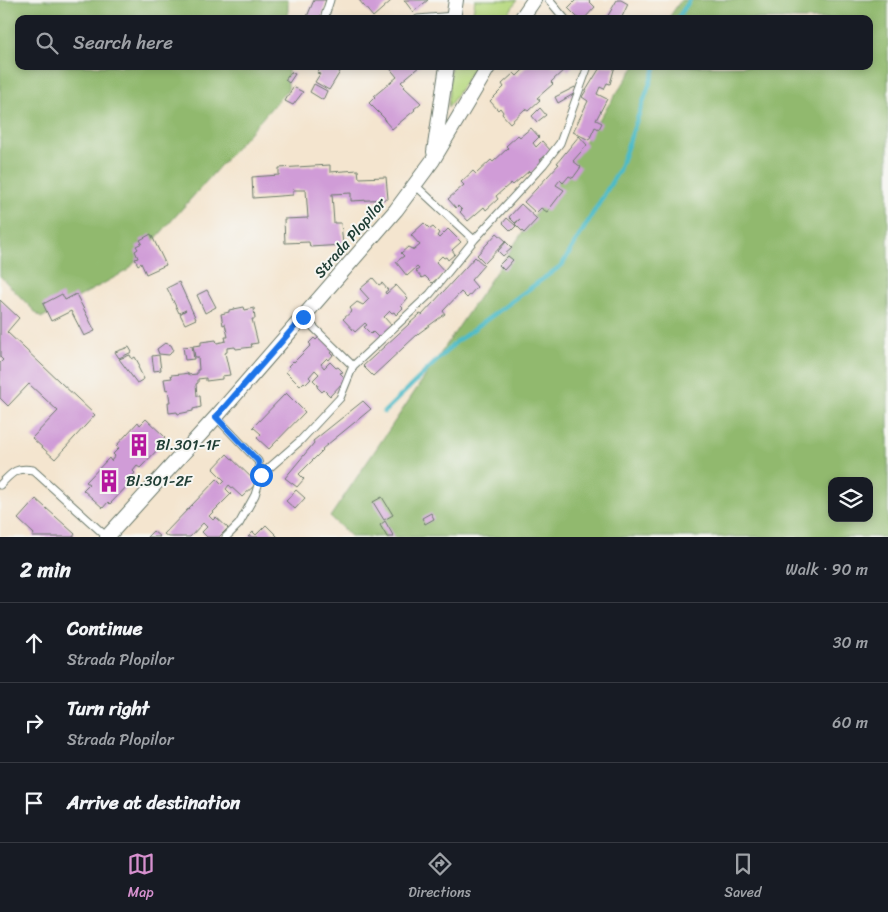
<!DOCTYPE html>
<meta charset="utf-8">
<style>
:root{--surface:#171b24;--page:#20242c;--text:#f1f3f6;--muted:#9ea1a6;--line:#363941;--accent:#d690ce}
body{margin:0;font-family:Sriracha,sans-serif;background:var(--page);color:var(--text)}
.controls{position:absolute;right:15px;bottom:15px;display:grid;overflow:hidden;border-radius:10px;box-shadow:0 2px 8px #0003}
.controls button{width:45px;height:45px;display:grid;place-items:center;padding:0;border:0;border-bottom:1px solid var(--line);background:var(--surface);color:var(--text);font:25px sans-serif}
.stop{position:absolute;width:15px;height:15px;margin:-11px;border:4px solid #1a73e8;border-radius:50%;background:#fff}
.stop.end{background:#1a73e8;border-color:#fff;box-shadow:0 1px 5px #0008}
.list{margin:0;padding:0;list-style:none}
h2{display:flex;justify-content:space-between;align-items:center;height:65px;margin:0;padding:0 20px;font-size:21px}
h2 small{font-size:16px;font-weight:400;color:var(--muted)}
.list li{display:grid;grid-template-columns:32px 1fr auto;gap:15px;align-items:center;box-sizing:border-box;height:80px;padding:0 20px;border-top:1px solid var(--line)}
.list b{display:block;font-size:19px;white-space:nowrap}
.list p{margin:0;font-size:16px;white-space:nowrap;color:var(--muted)}
.list em{font-size:16px;font-style:normal;color:var(--muted)}
.icon{flex:none;width:28px;height:28px;fill:none;stroke:currentColor;stroke-width:2;stroke-linecap:round;stroke-linejoin:round}
.map{position:relative;flex:none;width:888px;height:537px;overflow:hidden}
.search{position:absolute;background:var(--surface);box-shadow:0 2px 8px #0003;left:15px;right:15px;top:15px;height:55px;display:flex;align-items:center;gap:12px;box-sizing:border-box;padding:0 18px;border-radius:10px;color:var(--muted);font-size:19px}
.sheet{height:305px;background:var(--surface)}
nav{display:flex;justify-content:space-around;align-items:center;box-sizing:border-box;height:70px;border-top:1px solid var(--line);background:var(--surface);font-size:14px;color:var(--muted)}
nav a{display:grid;justify-items:center;gap:2px}
nav .on{color:var(--accent)}
.map>svg:first-child{display:block}
</style>
<div class="map">
<svg width="888" height="537" viewBox="0 0 888 537">
<rect width="100%" height="100%" fill="#f6f6f2"/>
<filter id="ink" filterUnits="userSpaceOnUse"><feTurbulence type="fractalNoise" baseFrequency=".02" numOctaves="2"/><feDisplacementMap in="SourceGraphic" scale="10" xChannelSelector="R" yChannelSelector="G"/><feConvolveMatrix kernelMatrix="1 2 1 2 8 2 1 2 1" color-interpolation-filters="sRGB"/></filter>
<filter id="wash" filterUnits="userSpaceOnUse"><feTurbulence type="fractalNoise" baseFrequency=".0096" numOctaves="4" result="noise"/><feDisplacementMap in="SourceGraphic" scale="20" xChannelSelector="R" yChannelSelector="G"/><feGaussianBlur stdDeviation="1.12" result="paint"/><feColorMatrix in="noise" values="0 0 0 0 0 0 0 0 0 0 0 0 0 0 0 0 0 1.4 0 .05"/><feComposite in="paint" operator="in"/></filter>
<g filter="url(#wash)">
<rect width="100%" height="100%" fill="#f4e5cf"/>
<path fill="#b7d980" stroke="#6b8b5a" d="M475 0H517L505 19H472Z
M451 66H475L448 108Z"/>
<path fill="#91b96e" stroke="#587b51" fill-rule="evenodd" d="M0 0H288V19H19V66H288V89L128 270 41 318 0 276Z
M681 0H888V537H352L330 517 635 66H869V19H668ZM832 481H869V518H832Z"/>
<g fill="none" stroke-linecap="round" stroke-linejoin="round">
<path stroke="#4ebbc7" stroke-width="4.5" d="M677 19 690 0
M384 412 456 342 562 265 619 170 656 66"/>
</g>
<g id="blocks">
<path fill="#d09cd7" d="M314 0H326L323 14 321 19H306Z
M359 0H390L391 1 373 17Z
M404 0H428L413 12Z
M576 0H588L595 7 584 19H579L568 8Z
M617 0H621L628 4 621 19H606Z
M323 66H331L340 72 329 90 315 82 320 74 317 73Z
M388 66H420L401 82 405 86 404 87 421 103 414 109 415 110 392 129 384 120H386L369 103 375 97 374 96 397 77Z
M527 66H573L568 71 566 68 551 82 553 84 537 98 540 100 528 111 525 109 510 123 502 114 503 112 500 108 498 110 490 101 504 87 502 84 514 73 517 76Z
M601 66H615L610 84 607 83 604 89 600 87 597 94 607 99 596 120 602 123 599 129 595 127 589 140 573 132 588 101 582 97Z
M291 72 295 74 289 83 285 80Z
M314 84 327 91 323 100 310 92Z
M293 87 303 92 293 105 285 101Z
M575 87 577 92 558 103 555 97Z
M540 108 546 115 537 122 532 116Z
M531 128 539 137 533 143 536 147 542 141 551 151 540 160 543 162 531 173 529 171 513 185 511 183 496 196 498 199 486 210 484 207 468 221 460 212 462 210 458 206 456 208 448 199 464 185 461 182 473 171 476 174 491 160 493 162 508 148 506 146 518 135 520 137Z
M579 136 587 145 573 161 581 167 573 178 569 176 563 183 560 180 556 185 564 190 547 212 541 208 536 213 524 202 559 164 557 163Z
M330 165V172L358 170 359 178 386 177 388 199 351 201V193L332 194 334 223H341L343 245 310 247 309 242 285 243 284 219 308 218 306 190H293V195L253 198 252 177 279 175V168Z
M521 204 537 219 524 233 515 224 520 219 515 223 509 217Z
M507 218 516 226 511 231 503 223Z
M424 223 430 229 433 227 439 233 437 236 439 238 448 229 461 242 452 250 455 254 448 260 446 257 444 258 442 256 436 262 445 272 432 283 425 276 422 278 416 271 419 269 417 267 407 276 396 262 404 256 401 253 408 247 414 250 420 245 411 235Z
M497 233 506 241 485 263 477 255Z
M151 234 166 265 146 274 141 263 138 265 135 259 138 258 135 251 138 249 136 246 142 243 140 240Z
M506 242 512 248 503 256 498 251Z
M508 256 513 260 504 270 499 265Z
M475 257 484 265 471 280 477 287 467 298 461 292 443 311 445 314 419 333 373 376 363 366 420 314 422 315Z
M373 278 379 285 382 283 388 290 385 292 386 294 396 285 408 298 401 306 403 308 396 315 394 312 392 313 390 311 384 317 393 327 380 339 373 332 371 334 364 327 367 325 365 323 355 332 343 319 352 311 350 308 357 302 363 305 369 299 360 289Z
M179 282 196 319 185 324 180 314 186 310 179 313 167 288Z
M207 290 216 307 205 313 197 295Z
M62 294 65 300 76 294 95 331 84 336 71 311 51 321 43 304Z
M0 300 19 318 7 332 95 415 55 459 32 438 58 411 29 384 8 406 0 398V363L3 360 0 357Z
M244 307 245 310 254 308 255 319H252L258 343 251 344 252 347 236 349 235 347 227 348V352L225 353 230 375 222 376V379L206 381V378L198 379V383L196 384 197 396H200L201 407 193 409V411L178 414 177 412 169 413 168 402H170L168 389 166 390 164 379 172 378 171 375 182 374 188 373V375L197 374V370H199L198 357H195L193 346 201 345V342L216 340 217 343 226 341 225 337H228L225 324 223 325 221 314 229 312V310Z
M321 335 335 349 331 353 333 355 329 360 327 358 321 364 324 368 330 362 336 368 338 367 343 372 340 373 346 379 330 396 324 390 322 392 317 387 318 385 313 380 319 374 315 370 309 377 311 379 306 384 304 382 300 386 286 372 290 367 288 366 293 361 294 362 311 345 309 343 314 338 316 340Z
M165 343 171 345 173 349 171 353 169 355 159 354 157 349Z
M192 346 194 359 185 360 183 347Z
M129 347 132 352 119 358 115 352Z
M130 355 132 359 135 357 140 366 138 367 144 379 137 383 119 359Z
M159 355 161 370 154 371 152 356Z
M286 393 305 412 269 449 257 438 261 434 253 427Z
M363 401 371 409 322 449 323 450 299 474 304 479 297 487 285 478 314 443 313 441Z
M146 419 165 437 159 443 162 445 140 468 137 466 133 471 135 473 130 479 132 481 110 504 108 502 103 508 83 490 89 484 86 482 109 458 111 461 115 456 113 454 119 448 116 446 138 422 140 425Z
M227 454 257 483 242 497 229 485 226 489 231 494 209 516 213 520 216 517 228 528 219 537H207L202 532 207 527 203 523 190 537H168L164 534 217 479 222 484 225 481 213 469Z
M296 490 305 498 295 509 286 501Z
M382 497 393 515 384 520 373 502Z
M36 499 75 534 73 537H32L34 534 18 519Z
M431 513 434 519 425 524 422 518Z
M385 521 394 537H387L380 525Z
M266 525 278 537H248L253 532 256 535Z
M153 531 160 537H147Z"/>
</g>
</g>
<g filter="url(#ink)">
<use href="#blocks" fill-opacity="0" stroke="#6a786a" stroke-width="1"/>
<g fill="none" stroke-linecap="round" stroke-linejoin="round">
<defs>
<path id="service" d="M549 0 565 19
M324 19 330 0
M418 19 454 16
M415 185 474 240
M303 317 353 366
M216 417 258 461 261 475 255 495 239 524 226 537
M261 475 300 441 340 398 353 366 430 294 474 240 543 165 560 143 588 66
M0 485C12 473 15 467 33 470L107 537"/>
<path id="minor" d="M453 19 456 0
M521 19 534 0
M434 152 447 66
M107 537 216 417 396 210 433 160 489 66"/>
</defs>
<use href="#service" stroke="#6a786a" stroke-width="9"/>
<use href="#minor" stroke="#6a786a" stroke-width="16"/>
<use href="#service" stroke="#fff" stroke-width="7"/>
<use href="#minor" stroke="#fff" stroke-width="14"/>
</g>
</g>
<g fill="none" stroke-linecap="round" stroke-linejoin="round" filter="url(#ink)">
<path stroke="#1a73e8" stroke-width="6" d="M261 475 258 461 216 417 303 317"/>
</g>
<defs>
<symbol id="building-bare" viewBox="-9 -9 18 18"><path d="M-4-6H4V6H1V3H-1V6H-4ZM-2.5-4.3h1.7v1.8h-1.7ZM.8-4.3h1.7v1.8H.8ZM-2.5-1h1.7V.8h-1.7ZM.8-1h1.7V.8H.8Z" fill="#b5179e" stroke="#f6f6f2" stroke-width="2.5" paint-order="stroke"/></symbol>
</defs>
<g fill-rule="evenodd">
<use href="#building-bare" x="123" y="429" width="32" height="32"/>
<use href="#building-bare" x="93" y="465" width="32" height="32"/>
</g>
<g text-anchor="middle" dominant-baseline="central" stroke-width="4" stroke-linejoin="round" paint-order="stroke">
<g font-size="15" fill="#1f3d34" stroke="#f6f6f2">
<text transform="translate(350 238) rotate(-49)">Strada Plopilor</text>
</g>
<g font-size="15" fill="#1f3d34" stroke="#f6f6f2" text-anchor="start">
<text x="156" y="445">Bl.301-1F</text>
<text x="126" y="481">Bl.301-2F</text>
</g>
</g>
</svg>
<div class="controls">
<button><svg class="icon" aria-label="layers" viewBox="0 0 24 24"><path d="M12 4l9 5-9 5-9-5zM3 14l9 5 9-5"/></svg></button>
</div>
<div class="stop" style="left:261px;top:475px"></div>
<div class="stop end" style="left:303px;top:317px"></div>
<div class="search"><svg class="icon" aria-label="search" viewBox="0 0 24 24"><circle cx="10" cy="10" r="6"/><path d="M15 15l6 6"/></svg>Search here</div>
</div>
<section class="sheet">
<h2>2 min<small>Walk · 90 m</small></h2>
<ul class="list">
<li><svg class="icon" aria-label="ahead" viewBox="0 0 24 24"><path d="M12 20V5M6 11l6-6 6 6"/></svg><div><b>Continue</b><p>Strada Plopilor</p></div><em>30 m</em></li>
<li><svg class="icon" aria-label="right" viewBox="0 0 24 24"><path d="M7 20v-9h11M14 6l5 5-5 5"/></svg><div><b>Turn right</b><p>Strada Plopilor</p></div><em>60 m</em></li>
<li><svg class="icon" aria-label="arrive" viewBox="0 0 24 24"><path d="M6 21V4h12l-3 4 3 4H6"/></svg><div><b>Arrive at destination</b></div></li>
</ul>
</section>
<nav>
<a class="on"><svg class="icon" aria-label="map" viewBox="0 0 24 24"><path d="M3 6l6-2 6 2 6-2v14l-6 2-6-2-6 2zM9 4v14M15 6v14"/></svg>Map</a>
<a><svg class="icon" aria-label="directions" viewBox="0 0 24 24"><path d="M12 3l9 9-9 9-9-9zM9 14v-3h6M13 9l2 2-2 2"/></svg>Directions</a>
<a><svg class="icon" aria-label="saved" viewBox="0 0 24 24"><path d="M7 4h10v16l-5-4-5 4z"/></svg>Saved</a>
</nav>
